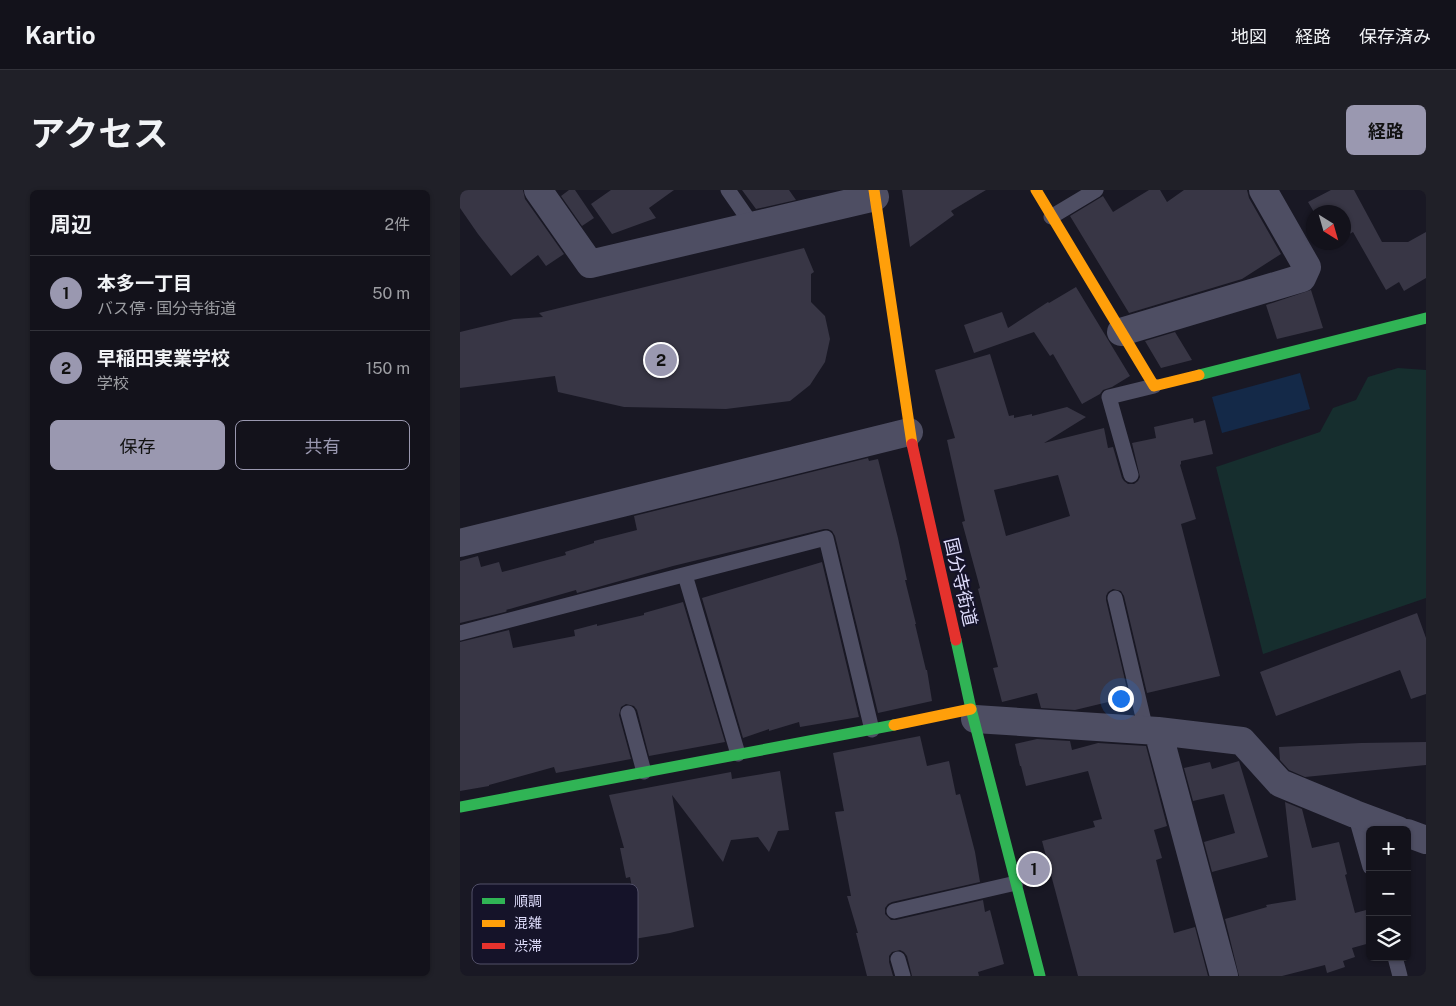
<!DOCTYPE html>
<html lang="ja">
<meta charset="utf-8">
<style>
:root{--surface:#13121b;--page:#202028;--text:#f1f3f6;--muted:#9d9ea3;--line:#32323a;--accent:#9a98b0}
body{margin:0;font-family:"Public Sans","Noto Sans JP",sans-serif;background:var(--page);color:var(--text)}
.controls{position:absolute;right:15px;bottom:15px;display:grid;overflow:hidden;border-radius:8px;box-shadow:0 1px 4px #0004}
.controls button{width:45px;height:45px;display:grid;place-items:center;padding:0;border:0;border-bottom:1px solid var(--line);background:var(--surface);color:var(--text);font:25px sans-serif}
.compass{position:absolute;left:846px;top:15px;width:45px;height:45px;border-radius:50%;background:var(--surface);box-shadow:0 1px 4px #0004;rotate:143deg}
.you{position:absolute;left:660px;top:508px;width:18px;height:18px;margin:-12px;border:4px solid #fff;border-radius:50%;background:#1a73e8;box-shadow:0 0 0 8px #1a73e833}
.badge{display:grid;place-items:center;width:32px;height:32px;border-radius:50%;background:var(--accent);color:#111;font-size:16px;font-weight:700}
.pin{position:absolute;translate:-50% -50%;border:2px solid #fff;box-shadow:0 1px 5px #0006}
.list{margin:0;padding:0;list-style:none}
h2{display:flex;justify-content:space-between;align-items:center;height:65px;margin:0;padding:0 20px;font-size:21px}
h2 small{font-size:16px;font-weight:400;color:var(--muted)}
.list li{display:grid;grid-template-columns:32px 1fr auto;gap:15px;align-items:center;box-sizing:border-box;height:75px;padding:0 20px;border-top:1px solid var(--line)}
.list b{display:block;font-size:19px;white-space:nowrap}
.list p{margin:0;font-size:16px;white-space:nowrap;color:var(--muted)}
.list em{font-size:16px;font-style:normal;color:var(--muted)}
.actions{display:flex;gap:10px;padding:15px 20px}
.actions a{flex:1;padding:11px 0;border:1px solid var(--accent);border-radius:8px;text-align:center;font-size:18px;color:var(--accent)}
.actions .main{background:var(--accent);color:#111}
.icon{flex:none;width:28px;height:28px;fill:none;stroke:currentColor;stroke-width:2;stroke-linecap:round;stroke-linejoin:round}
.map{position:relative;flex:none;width:966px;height:786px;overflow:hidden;border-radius:8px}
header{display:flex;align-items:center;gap:30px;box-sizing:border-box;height:70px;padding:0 25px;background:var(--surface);border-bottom:1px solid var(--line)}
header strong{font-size:24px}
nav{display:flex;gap:28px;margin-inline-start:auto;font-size:18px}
.intro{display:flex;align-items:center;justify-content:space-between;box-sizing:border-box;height:120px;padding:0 30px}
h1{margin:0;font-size:35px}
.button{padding:12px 22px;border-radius:8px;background:var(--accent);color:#111;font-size:18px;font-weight:700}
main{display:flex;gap:30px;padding:0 30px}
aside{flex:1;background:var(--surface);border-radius:8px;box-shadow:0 1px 4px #0004}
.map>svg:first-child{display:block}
</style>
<header>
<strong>Kartio</strong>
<nav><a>地図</a><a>経路</a><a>保存済み</a></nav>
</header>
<div class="intro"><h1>アクセス</h1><a class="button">経路</a></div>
<main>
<aside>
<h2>周辺<small>2件</small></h2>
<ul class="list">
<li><span class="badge">1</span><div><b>本多一丁目</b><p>バス停 · 国分寺街道</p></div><em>50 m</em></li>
<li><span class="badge">2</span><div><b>早稲田実業学校</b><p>学校</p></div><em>150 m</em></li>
</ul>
<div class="actions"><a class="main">保存</a><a>共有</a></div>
</aside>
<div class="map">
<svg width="966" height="786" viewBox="0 0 966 786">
<rect width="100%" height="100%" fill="#191824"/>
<path fill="#162e2e" d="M938 178 966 180V408L803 464 756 277 860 242 873 218 896 210 908 187Z"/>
<path fill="#142948" d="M840 183 850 219 762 243 752 207Z"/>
<path fill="#383645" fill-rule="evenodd" d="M0 0H63L65 9 104 64 86 76 78 65 51 86 18 44 0 18Z
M109 0H115L134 28 122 36 101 6Z
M151 0H214L189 18 196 28 152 44 131 14Z
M282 0H329L336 10 296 19Z
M442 0H526L491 21 494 25 450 57Z
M689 0H700L707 12 724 0H787L789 8 821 64 782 89 669 123 610 26 643 6 653 22Z
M871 0H894L922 52H948L966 42V88L944 101 939 92 926 100 893 42 884 47V22H854L848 12Z
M344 58 354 82 351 84V112L365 126 370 149 365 172 350 195 330 211 266 219 164 217 98 202 95 186 0 198V142L54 129 83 127 79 123Z
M616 97 670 186 652 197 643 200 640 204 622 214 593 164 590 166 574 142 514 163 504 135 542 122 548 138 588 112 589 113Z
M851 100 863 138 817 149 806 115Z
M715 142 732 170 701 178 685 151Z
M530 164 549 226 554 225V228L572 224V226L607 217 626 227 584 253 644 238 648 258 653 257 662 288 664 291 668 294H674L678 291 680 287 672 253 696 248 694 237 733 228 734 233 745 230 753 264 721 271V274L720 275 736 329 721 334 760 486 687 503 664 406 661 401 653 399 648 402 646 406V410L669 507 615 520 581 518 577 503 542 512 533 478 538 477 518 399 520 398 502 332 505 331 487 250 495 248 475 180ZM598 285 610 326 546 346 534 300Z
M408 268 409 271 418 269 438 348 447 390H445L456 434H455L466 480H467L472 511 418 523 375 346 372 341 368 339H364L213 376 117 403 116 400 46 420 47 421 45 422 0 433V371L18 366 21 377 39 372 42 382 106 365 105 362 134 353V351L177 340 174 326Z
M362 372 399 527 340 537 339 532 309 541V539L283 548 242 408Z
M223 412 265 552 189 566 177 520 174 516 166 514 161 517 159 525 171 569 96 583 94 577 29 595V596L0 601V452L49 440 53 458 115 446 114 440 137 434V436L184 425V423Z
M957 423 966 448V504L951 509 940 480 816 526 800 482Z
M460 546 467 576 489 571 496 605 500 604 515 662 520 692 432 712 428 714 425 718V724L431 730H436L523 710 525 722 530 720 544 774 518 782 519 786H452L447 766 444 762 440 760 432 762 429 766V772L433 786H407L396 743H398L387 706H391L375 622 384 621 373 563Z
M577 549 610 551 612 560 638 553 686 556 707 636 694 640 702 668 696 670 714 743 735 737 748 786H618L582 651 635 637 633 631 642 629 628 581 566 596 561 576H560L555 554Z
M966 552V575L845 587 829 580 820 570 819 557 901 553Z
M779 571 808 667 752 682 744 652 775 643 764 604 733 611 724 578 750 572 752 579Z
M320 581 329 640 318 641 309 662 298 647 271 650 263 672 212 605 234 737 210 743 174 749 171 731 178 729 170 687 166 688 160 658H164L149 605 271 582 272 589Z
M825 612 842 619 852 658 879 652 887 684 885 685 895 723 906 720 910 732V753L892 758 895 767 883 771 885 777 867 783 865 775 822 786H779L765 729 807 717 806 715 836 710Z"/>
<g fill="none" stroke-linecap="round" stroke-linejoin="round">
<path stroke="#4e4e63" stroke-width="15" d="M268 0 293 36
M591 27 636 0
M671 285 649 207 694 196
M225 385 278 564
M655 408 686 540
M0 443 366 348 412 540
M168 523 184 582
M895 624 910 677
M434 721 556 693
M935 767 940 786
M438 769 443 786"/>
<path stroke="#4e4e63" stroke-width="28" d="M78 0 130 74 415 7
M661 142 842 88 847 77 803 0
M0 353 449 242
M515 529 698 541 782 551 820 593 895 624 938 640
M698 541 764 786
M947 643 966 650"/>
<path stroke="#30b455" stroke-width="11" d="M739 185 966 128
M496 450 511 519 580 786
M0 617 434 535"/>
<path stroke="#ff9f0a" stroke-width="11" d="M414 0 452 254
M576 0 694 196 739 185
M434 535 511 519"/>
<path stroke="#e5322d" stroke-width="11" d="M452 254 496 450"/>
</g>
<g text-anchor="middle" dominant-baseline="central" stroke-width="4.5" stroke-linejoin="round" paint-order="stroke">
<g font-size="18" fill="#dfddfc" stroke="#151329">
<text transform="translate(501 392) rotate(77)">国分寺街道</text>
</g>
</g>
<rect x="12" y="694" width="166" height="80" rx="8" fill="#151329" stroke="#525068" stroke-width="1"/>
<rect x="22" y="708" width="23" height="6" fill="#30b455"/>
<rect x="22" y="730" width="23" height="7" fill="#ff9f0a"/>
<rect x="22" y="753" width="23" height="6" fill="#e5322d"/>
<g font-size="14" fill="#dfddfc">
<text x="54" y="716">順調</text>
<text x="54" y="738">混雑</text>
<text x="54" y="761">渋滞</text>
</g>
</svg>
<div class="controls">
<button>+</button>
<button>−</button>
<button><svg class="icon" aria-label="layers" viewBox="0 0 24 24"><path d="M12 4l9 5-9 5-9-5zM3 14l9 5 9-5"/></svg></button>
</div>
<svg class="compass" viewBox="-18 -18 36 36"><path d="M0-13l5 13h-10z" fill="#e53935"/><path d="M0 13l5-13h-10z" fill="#9d9ea3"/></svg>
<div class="you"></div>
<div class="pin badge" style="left:574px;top:679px">1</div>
<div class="pin badge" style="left:201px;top:170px">2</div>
</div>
</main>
